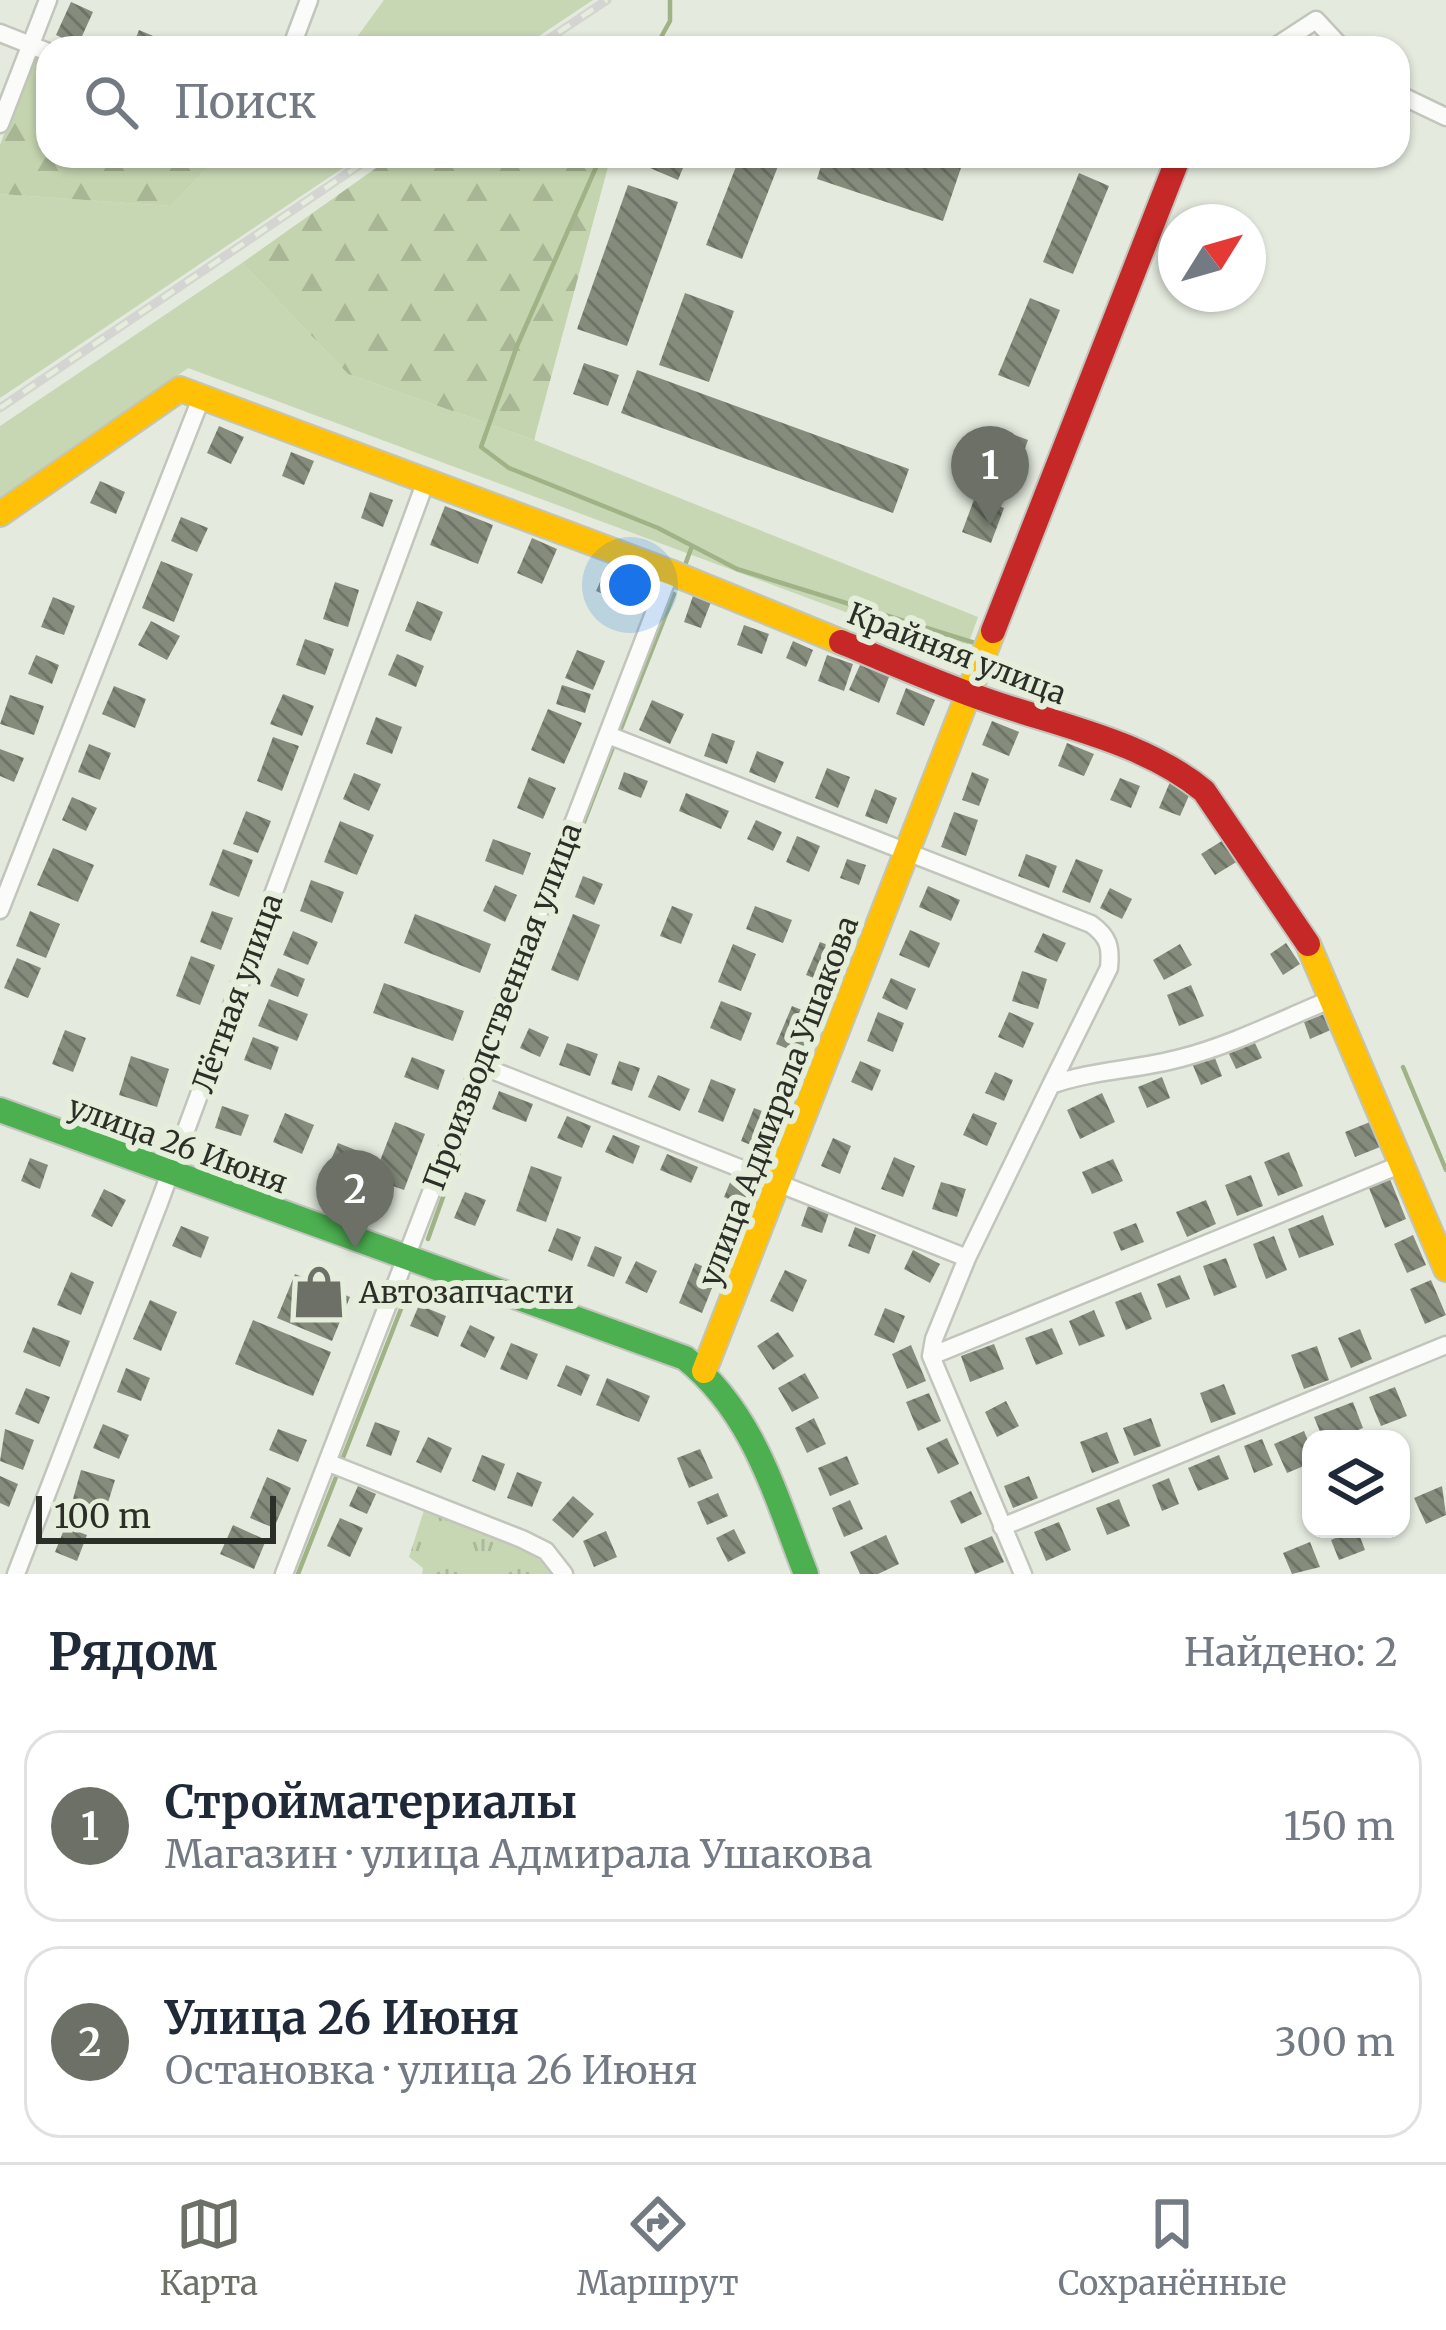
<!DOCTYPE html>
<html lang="ru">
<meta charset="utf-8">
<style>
:root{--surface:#fff;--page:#f6f6f7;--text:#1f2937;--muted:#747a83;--line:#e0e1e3;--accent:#6c7067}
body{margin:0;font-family:Merriweather,serif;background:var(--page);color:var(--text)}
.controls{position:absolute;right:36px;bottom:36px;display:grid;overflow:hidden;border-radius:24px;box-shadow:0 3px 9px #0004}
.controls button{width:108px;height:108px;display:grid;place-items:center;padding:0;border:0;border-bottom:3px solid var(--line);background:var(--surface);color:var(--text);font:60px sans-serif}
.compass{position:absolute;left:1158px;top:204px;width:108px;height:108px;border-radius:50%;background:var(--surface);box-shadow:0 3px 9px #0004;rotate:53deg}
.scale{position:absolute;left:36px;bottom:30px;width:240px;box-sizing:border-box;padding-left:12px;border:6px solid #2c2f27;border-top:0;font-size:33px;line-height:42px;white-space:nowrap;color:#2c2f27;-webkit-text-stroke:9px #e5eeda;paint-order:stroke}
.you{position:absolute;left:630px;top:585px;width:42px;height:42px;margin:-30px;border:9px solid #fff;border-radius:50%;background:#1a73e8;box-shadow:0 0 0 18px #1a73e833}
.badge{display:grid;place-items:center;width:78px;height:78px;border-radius:50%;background:var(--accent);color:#fff;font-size:39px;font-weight:700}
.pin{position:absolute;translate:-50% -99px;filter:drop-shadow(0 3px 6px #0008)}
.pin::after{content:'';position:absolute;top:63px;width:42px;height:36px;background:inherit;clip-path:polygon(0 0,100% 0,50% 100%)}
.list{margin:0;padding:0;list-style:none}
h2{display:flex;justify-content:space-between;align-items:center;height:156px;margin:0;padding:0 48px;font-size:51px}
h2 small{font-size:39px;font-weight:400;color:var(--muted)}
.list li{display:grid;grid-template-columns:78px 1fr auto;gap:36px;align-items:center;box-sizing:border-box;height:192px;margin:0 24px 24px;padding:0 24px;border:3px solid var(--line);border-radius:36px}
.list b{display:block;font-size:45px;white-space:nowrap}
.list p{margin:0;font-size:39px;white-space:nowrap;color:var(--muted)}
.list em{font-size:39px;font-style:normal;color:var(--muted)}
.icon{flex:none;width:66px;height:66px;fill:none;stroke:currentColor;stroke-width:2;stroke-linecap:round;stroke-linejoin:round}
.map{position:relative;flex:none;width:1446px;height:1574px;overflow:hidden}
.search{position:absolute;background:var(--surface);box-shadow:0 3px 9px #0004;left:36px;right:36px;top:36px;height:132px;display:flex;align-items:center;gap:30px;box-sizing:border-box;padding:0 42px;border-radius:36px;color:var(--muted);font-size:45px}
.sheet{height:588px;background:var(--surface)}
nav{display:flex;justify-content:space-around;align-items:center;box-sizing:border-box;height:168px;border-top:3px solid var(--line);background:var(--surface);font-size:33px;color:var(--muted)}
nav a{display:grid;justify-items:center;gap:6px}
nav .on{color:var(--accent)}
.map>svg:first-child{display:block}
</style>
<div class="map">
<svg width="1446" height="1574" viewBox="0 0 1446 1574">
<defs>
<pattern id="forest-firs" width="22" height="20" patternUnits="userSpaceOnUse" patternTransform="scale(3)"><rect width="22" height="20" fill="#c3d4ae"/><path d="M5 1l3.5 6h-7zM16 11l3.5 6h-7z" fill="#a8b696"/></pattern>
<pattern id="park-tufts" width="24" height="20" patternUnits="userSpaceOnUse" patternTransform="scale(3)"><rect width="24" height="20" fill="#c7d7b4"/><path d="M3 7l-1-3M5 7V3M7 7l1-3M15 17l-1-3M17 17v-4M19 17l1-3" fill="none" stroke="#abb99b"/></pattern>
<pattern id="building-back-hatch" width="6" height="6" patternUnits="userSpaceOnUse" patternTransform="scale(3)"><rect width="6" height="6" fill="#858c7c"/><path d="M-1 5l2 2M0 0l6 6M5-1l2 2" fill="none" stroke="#6d7366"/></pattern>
</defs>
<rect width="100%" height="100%" fill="#e4eade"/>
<path fill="#c7d7b4" d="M384 0H593L521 48H349Z
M225 156H361L0 398V194L171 206 205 170Z
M242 263 348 374 534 440 978 617 964 656 188 368 0 503V426Z"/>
<path fill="url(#forest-firs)" d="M34 52 48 58V156H225L205 170 171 206 0 194V145Z
M393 156H611L534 440 348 374 242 263Z"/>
<path fill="url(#park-tufts)" d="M425 1507 522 1544 555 1574H422L423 1568 409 1557Z"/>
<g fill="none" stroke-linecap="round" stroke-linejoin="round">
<path stroke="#9fb386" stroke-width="4.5" d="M655 48 670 21V0
M601 156 517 346 481 447 509 468 658 528 737 569 975 643
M684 568 692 546
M620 731 674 594
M490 1065 613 747
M1403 1067 1446 1170
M428 1239 487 1074
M342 1460 408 1291
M298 1574 338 1472"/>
</g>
<path fill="url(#building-back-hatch)" d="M71 2 93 12 78 45 56 35Z
M139 30 165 41 162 48H132Z
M647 156H688L678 180 643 165Z
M740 156H782L742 259 706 245Z
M824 156H965L943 221 817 179Z
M1079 173 1109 186 1073 274 1043 262Z
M628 185 678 202 627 346 577 329Z
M685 293 734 311 709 382 659 365Z
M1030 298 1060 310 1029 387 998 375Z
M584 363 619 375 608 406 573 394Z
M637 370 909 469 893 513 621 413Z
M219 426 244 437 231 464 207 453Z
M998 429 1028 440 1017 471 987 460Z
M291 452 314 461 304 485 282 476Z
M100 481 125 492 116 514 90 503Z
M370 492 393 500 383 527 361 518Z
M975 497 1004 508 991 543 962 532Z
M445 506 493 525 478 564 430 545Z
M181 517 208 528 197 552 171 541Z
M532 538 557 549 542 584 517 573Z
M161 561 193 574 174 622 142 608Z
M604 573 637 587 629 605 596 591Z
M335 582 359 590 348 627 323 619Z
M693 596 711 602 701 628 684 622Z
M53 597 75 606 64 635 41 627Z
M417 601 443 612 431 641 405 631Z
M151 621 180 636 167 660 138 645Z
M744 625 769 634 762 654 737 645Z
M305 639 334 649 325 675 296 665Z
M793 641 813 650 806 667 786 658Z
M577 650 605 661 593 690 565 678Z
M397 654 424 666 416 687 388 675Z
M36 655 59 665 52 684 28 674Z
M827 655 853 664 844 691 818 681Z
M860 665 889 677 879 703 849 690Z
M562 685 591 694 585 713 556 704Z
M114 686 146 699 135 728 102 714Z
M906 688 935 700 924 726 896 714Z
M283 694 314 706 302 736 270 724Z
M10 695 44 706 34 735 0 724Z
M652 700 684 714 670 744 639 730Z
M548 709 582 723 564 764 531 750Z
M376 717 402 727 392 754 366 744Z
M992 721 1019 732 1009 756 982 745Z
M712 733 735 741 727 764 704 756Z
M273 737 299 746 282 791 257 781Z
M1067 743 1094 754 1084 776 1058 766Z
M89 744 111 753 100 780 78 772Z
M0 749 24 758 14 782 0 776Z
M757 751 784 762 775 783 749 772Z
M827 768 850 777 838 808 815 798Z
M624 772 648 781 641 798 618 789Z
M972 772 989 779 979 806 962 800Z
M354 773 381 784 369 811 343 799Z
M529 777 556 788 543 819 517 808Z
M1120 778 1140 786 1131 808 1110 800Z
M1170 782 1191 791 1180 816 1159 808Z
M875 789 897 798 887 824 865 816Z
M686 793 729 811 721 829 679 811Z
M72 797 97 808 86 831 62 820Z
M246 811 271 821 258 853 233 844Z
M954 812 978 820 966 856 941 847Z
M756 820 782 832 773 851 747 839Z
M340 821 374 835 357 875 324 862Z
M797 836 820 846 809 872 786 862Z
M493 839 531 853 523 875 485 861Z
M1225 839 1238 861 1215 875 1201 854Z
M53 848 94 865 78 902 37 885Z
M223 849 253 860 239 897 209 885Z
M1026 854 1057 866 1049 888 1018 876Z
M847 859 866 865 859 885 840 878Z
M1076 859 1103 870 1090 903 1062 892Z
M583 876 603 884 594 905 575 897Z
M311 880 344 892 332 923 300 911Z
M495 885 517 895 505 922 483 911Z
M928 886 960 900 951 921 919 907Z
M1110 888 1132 899 1122 919 1100 908Z
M672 906 693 914 681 944 660 936Z
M755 906 792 920 783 943 746 929Z
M30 911 60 924 46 958 16 946Z
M212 911 233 918 221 950 200 942Z
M415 914 491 944 480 973 404 943Z
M573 914 600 925 578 981 551 970Z
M910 930 940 943 929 968 899 955Z
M293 931 318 942 308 965 283 955Z
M1043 933 1066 943 1057 962 1034 952Z
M820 942 843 951 829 984 806 975Z
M1286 943 1300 964 1283 975 1270 954Z
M733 944 756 954 741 991 718 982Z
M1180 944 1192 965 1164 980 1153 960Z
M191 956 215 965 200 1005 176 996Z
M17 958 41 968 28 998 4 988Z
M278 968 305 979 298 997 270 986Z
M1022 971 1047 979 1038 1009 1012 1001Z
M891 978 916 989 907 1010 882 998Z
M384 983 464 1011 453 1041 373 1013Z
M1191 985 1204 1016 1179 1026 1167 995Z
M269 999 308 1014 297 1041 258 1026Z
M721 1001 752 1013 741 1041 710 1028Z
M792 1006 817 1016 800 1054 776 1044Z
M878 1012 904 1023 893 1052 867 1041Z
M1009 1012 1034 1023 1023 1048 998 1037Z
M1327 1013 1333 1029 1310 1039 1304 1022Z
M529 1028 549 1037 540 1057 520 1048Z
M65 1030 86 1038 73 1072 52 1064Z
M253 1037 279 1047 271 1070 244 1060Z
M1254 1041 1262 1058 1236 1069 1228 1052Z
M567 1043 598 1054 590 1076 559 1065Z
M1213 1053 1222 1076 1201 1085 1192 1063Z
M131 1056 169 1069 157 1107 119 1095Z
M412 1057 445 1070 438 1090 404 1077Z
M619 1061 640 1068 632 1091 611 1084Z
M860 1061 881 1070 872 1091 851 1082Z
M995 1072 1013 1080 1004 1101 985 1093Z
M658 1075 690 1089 680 1111 648 1097Z
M1162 1077 1170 1098 1147 1108 1138 1087Z
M711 1079 736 1089 723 1122 698 1112Z
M499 1091 533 1104 526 1122 492 1109Z
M1102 1093 1115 1122 1080 1139 1067 1110Z
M222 1106 249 1115 241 1136 215 1128Z
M754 1108 781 1118 768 1152 741 1141Z
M285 1113 314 1125 302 1154 273 1142Z
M973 1113 997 1123 987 1146 963 1135Z
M567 1116 591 1126 582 1148 557 1138Z
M395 1122 425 1134 404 1190 373 1179Z
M1370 1122 1380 1147 1355 1157 1345 1132Z
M613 1135 640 1146 633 1164 605 1152Z
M833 1138 851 1146 840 1174 821 1166Z
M338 1143 358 1151 349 1176 328 1167Z
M1289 1152 1303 1186 1278 1196 1264 1162Z
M667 1154 698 1167 691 1183 660 1170Z
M894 1157 915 1166 903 1197 881 1189Z
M30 1158 48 1165 40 1189 21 1181Z
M1113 1159 1123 1181 1092 1194 1082 1172Z
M531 1166 562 1177 546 1222 516 1211Z
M1251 1175 1263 1206 1237 1216 1225 1185Z
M1390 1179 1406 1219 1385 1228 1369 1188Z
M731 1180 753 1190 746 1207 724 1197Z
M941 1182 966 1189 957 1217 932 1209Z
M104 1189 126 1200 112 1227 91 1216Z
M465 1192 486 1200 475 1226 454 1218Z
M1206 1200 1216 1224 1187 1237 1176 1212Z
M808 1206 829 1213 822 1233 801 1226Z
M1323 1215 1334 1245 1299 1258 1288 1229Z
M1136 1223 1144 1242 1121 1251 1113 1232Z
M181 1226 209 1237 201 1258 172 1246Z
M855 1227 876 1235 869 1254 848 1246Z
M557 1228 581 1237 572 1261 548 1251Z
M1413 1235 1426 1265 1407 1273 1394 1244Z
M1274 1236 1287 1270 1266 1279 1253 1244Z
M595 1246 622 1257 614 1277 587 1266Z
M913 1250 940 1264 930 1283 904 1269Z
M1226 1258 1237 1287 1214 1296 1203 1266Z
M636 1261 657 1271 647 1293 625 1283Z
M695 1263 718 1273 702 1313 679 1303Z
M785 1270 807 1280 793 1312 770 1301Z
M71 1272 94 1282 81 1315 57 1305Z
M295 1274 350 1297 332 1341 277 1318Z
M1180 1275 1190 1299 1166 1308 1157 1284Z
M1431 1280 1446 1315 1425 1324 1410 1289Z
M1141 1292 1152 1319 1126 1330 1115 1302Z
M150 1300 177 1312 161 1351 133 1339Z
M419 1305 446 1316 438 1337 410 1326Z
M885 1308 905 1316 894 1343 874 1335Z
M1094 1310 1105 1336 1079 1346 1069 1321Z
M253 1320 331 1352 313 1396 235 1364Z
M470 1325 495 1337 485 1358 460 1346Z
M33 1327 70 1341 60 1367 23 1352Z
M1052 1328 1063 1354 1036 1365 1025 1338Z
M1360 1329 1372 1359 1351 1368 1338 1338Z
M778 1332 794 1356 773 1370 757 1346Z
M511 1343 538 1354 527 1380 500 1369Z
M994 1344 1004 1369 970 1382 961 1356Z
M911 1345 926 1381 907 1389 892 1354Z
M1317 1346 1329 1380 1304 1389 1291 1355Z
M566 1365 590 1375 581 1396 557 1386Z
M126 1368 150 1378 141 1401 117 1392Z
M805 1373 819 1398 792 1412 778 1388Z
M607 1378 650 1396 639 1422 596 1405Z
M1224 1384 1236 1414 1211 1423 1200 1393Z
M1395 1387 1407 1416 1381 1426 1369 1397Z
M26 1388 50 1397 39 1424 15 1414Z
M929 1393 941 1421 918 1431 906 1402Z
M1006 1401 1019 1426 997 1437 985 1412Z
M1353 1402 1363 1428 1336 1439H1323L1314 1417Z
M814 1418 826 1444 807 1453 795 1428Z
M1151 1418 1161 1446 1134 1456 1123 1428Z
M375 1422 400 1431 391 1456 366 1446Z
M103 1424 129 1435 119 1459 93 1448Z
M5 1429 34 1440 23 1470 0 1461Z
M278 1429 307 1440 298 1462 269 1450Z
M1304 1431 1311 1448V1463L1287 1473 1274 1444Z
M1107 1432 1119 1463 1092 1473 1080 1442Z
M428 1437 452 1448 441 1473 416 1462Z
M947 1438 959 1464 938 1474 926 1448Z
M1262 1439 1273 1465 1254 1473 1244 1446Z
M700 1449 713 1478 689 1488 677 1458Z
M482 1455 505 1464 495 1491 472 1481Z
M1219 1455 1229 1479 1198 1491 1188 1468Z
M847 1456 859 1484 830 1496 818 1468Z
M81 1470 115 1480 106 1509 73 1499Z
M517 1472 542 1482 532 1507 507 1498Z
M0 1476 18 1484 9 1507 0 1503Z
M1029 1476 1038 1498 1013 1508 1004 1486Z
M267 1477 291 1488 274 1528 250 1518Z
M1169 1478 1179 1504 1162 1511 1152 1485Z
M358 1486 376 1494 367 1514 349 1506Z
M1442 1486 1446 1515 1426 1524 1414 1498Z
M971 1491 982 1514 961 1524 950 1501Z
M718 1493 728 1516 707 1525 697 1502Z
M573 1496 594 1514 573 1538 552 1520Z
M1119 1499 1130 1526 1107 1535 1096 1508Z
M850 1500 863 1529 844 1537 832 1508Z
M340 1518 363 1528 350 1557 327 1546Z
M1059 1522 1071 1550 1046 1561 1034 1532Z
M233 1525 266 1540 254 1569 220 1554Z
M65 1527 87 1535 77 1561 55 1552Z
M734 1529 746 1553 728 1562 716 1538Z
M1357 1529 1365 1550 1339 1560 1331 1540Z
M606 1531 617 1557 594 1567 583 1541Z
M886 1535 899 1564 878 1574H860L850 1552Z
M992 1536 1004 1562 975 1574 964 1548Z
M1310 1542 1320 1567 1292 1574 1283 1553Z"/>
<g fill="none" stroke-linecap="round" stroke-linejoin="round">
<defs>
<path id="street" d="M0 33 48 52
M291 48 309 0
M1273 48 1316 20 1342 48
M1398 94 1446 117
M0 124 48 0
M608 735 1091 924C1109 937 1111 947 1109 968L1051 1085
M0 910 202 396
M479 1065 967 1258
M931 1356 1402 1164
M329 1463 522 1539 546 1551 564 1574
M1002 1527 1446 1345
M16 1574 159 1203 427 478
M284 1574 670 572
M1023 1574 931 1356 934 1339 967 1258 1051 1085C1093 1070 1137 1070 1181 1058 1232 1045 1283 1019 1332 999"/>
<path id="fast" d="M0 1110 685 1358C754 1413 775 1495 806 1574"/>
<path id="slow" d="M0 514 180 389 670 572 841 642
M1308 944 1446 1269
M704 1371 993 631"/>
<path id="jam" d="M993 631 1179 156
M841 642C890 662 939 684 989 701 1061 726 1145 742 1204 791L1308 944"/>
</defs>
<use href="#street" stroke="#c1c5bc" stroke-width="21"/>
<use href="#fast" stroke="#c1c5bc" stroke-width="28"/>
<use href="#slow" stroke="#c1c5bc" stroke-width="28"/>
<use href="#jam" stroke="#c1c5bc" stroke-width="28"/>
<use href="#street" stroke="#fbfcfa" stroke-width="16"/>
<use href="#fast" stroke="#4caf50" stroke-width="24"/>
<use href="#slow" stroke="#ffc107" stroke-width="24"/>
<use href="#jam" stroke="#c62828" stroke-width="24"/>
<defs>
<path id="rail" d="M535 48 607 0
M0 408 373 156"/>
</defs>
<use href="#rail" stroke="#d4d5d2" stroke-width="9"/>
<use href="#rail" stroke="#e5eeda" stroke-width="4.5" stroke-dasharray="14" stroke-linecap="butt"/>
</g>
<defs>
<symbol id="shop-bare" viewBox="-9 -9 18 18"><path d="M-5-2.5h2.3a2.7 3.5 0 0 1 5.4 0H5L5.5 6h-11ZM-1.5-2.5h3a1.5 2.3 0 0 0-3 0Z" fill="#6c7067" stroke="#e5eeda" stroke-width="2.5" paint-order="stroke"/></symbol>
</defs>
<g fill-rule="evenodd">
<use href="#shop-bare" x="281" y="1254" width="76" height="76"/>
</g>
<g text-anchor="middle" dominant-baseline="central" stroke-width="12" stroke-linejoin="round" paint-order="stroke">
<g font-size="30" fill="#2c2f27" stroke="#e5eeda">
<text transform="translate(957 653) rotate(21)">Крайняя улица</text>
<text transform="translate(237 993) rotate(-70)">Лётная улица</text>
<text transform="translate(502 1006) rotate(-69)">Производственная улица</text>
<text transform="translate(778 1101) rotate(-69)">улица Адмирала Ушакова</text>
<text transform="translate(178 1144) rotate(20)">улица 26 Июня</text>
</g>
<g font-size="30" fill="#2c2f27" stroke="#e5eeda" text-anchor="start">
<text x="359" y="1292">Автозапчасти</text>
</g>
</g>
</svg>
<div class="controls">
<button><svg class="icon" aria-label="layers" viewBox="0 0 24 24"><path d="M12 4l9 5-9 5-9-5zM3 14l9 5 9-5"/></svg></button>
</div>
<svg class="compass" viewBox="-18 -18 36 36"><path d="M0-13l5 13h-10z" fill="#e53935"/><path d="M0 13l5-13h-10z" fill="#747a83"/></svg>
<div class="scale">100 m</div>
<div class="you"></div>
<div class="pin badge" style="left:990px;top:525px">1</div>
<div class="pin badge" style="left:355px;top:1249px">2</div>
<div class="search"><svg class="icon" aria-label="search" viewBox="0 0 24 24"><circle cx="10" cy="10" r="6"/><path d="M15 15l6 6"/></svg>Поиск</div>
</div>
<section class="sheet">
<h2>Рядом<small>Найдено: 2</small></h2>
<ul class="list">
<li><span class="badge">1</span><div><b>Стройматериалы</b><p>Магазин · улица Адмирала Ушакова</p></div><em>150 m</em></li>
<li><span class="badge">2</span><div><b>Улица 26 Июня</b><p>Остановка · улица 26 Июня</p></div><em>300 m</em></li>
</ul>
</section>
<nav>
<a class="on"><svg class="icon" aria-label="map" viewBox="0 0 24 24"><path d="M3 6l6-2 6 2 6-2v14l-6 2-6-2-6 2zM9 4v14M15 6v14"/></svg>Карта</a>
<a><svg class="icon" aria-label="directions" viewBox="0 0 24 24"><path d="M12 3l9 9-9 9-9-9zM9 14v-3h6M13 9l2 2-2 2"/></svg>Маршрут</a>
<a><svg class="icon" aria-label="saved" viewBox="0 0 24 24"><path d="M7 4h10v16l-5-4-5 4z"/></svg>Сохранённые</a>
</nav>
